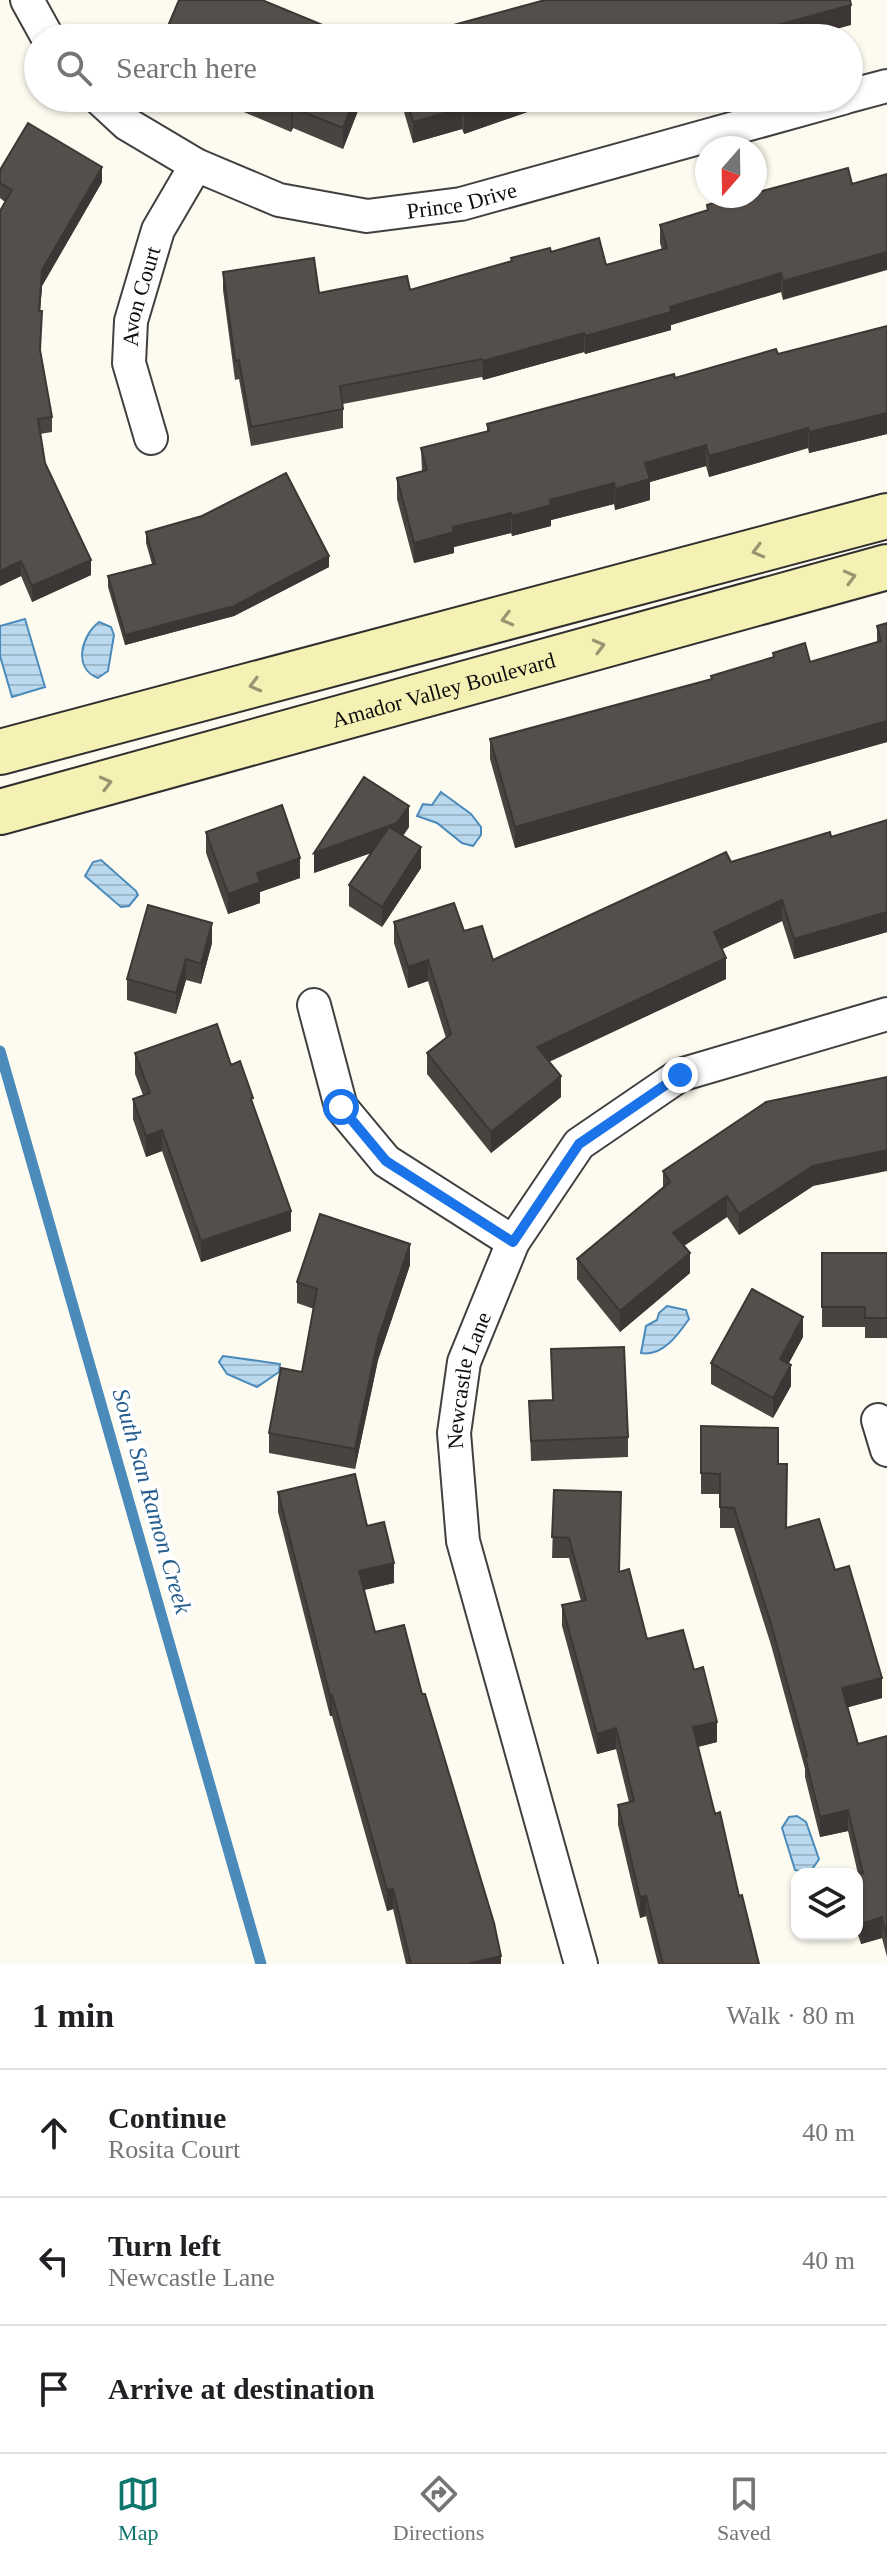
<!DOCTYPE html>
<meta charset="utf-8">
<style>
:root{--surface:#fff;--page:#f6f6f6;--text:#202124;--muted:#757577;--line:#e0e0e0;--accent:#0f766e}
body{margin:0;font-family:Georgia,serif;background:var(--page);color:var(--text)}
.controls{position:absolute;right:24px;bottom:24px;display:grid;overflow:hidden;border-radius:16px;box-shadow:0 2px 6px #0004}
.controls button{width:72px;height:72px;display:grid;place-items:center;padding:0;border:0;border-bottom:2px solid var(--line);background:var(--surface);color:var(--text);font:40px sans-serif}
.compass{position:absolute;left:695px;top:136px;width:72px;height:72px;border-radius:50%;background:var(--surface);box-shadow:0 2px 6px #0004;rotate:200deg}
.stop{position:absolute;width:24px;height:24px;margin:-18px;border:6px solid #1a73e8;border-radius:50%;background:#fff}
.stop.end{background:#1a73e8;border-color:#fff;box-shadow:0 2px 8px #0008}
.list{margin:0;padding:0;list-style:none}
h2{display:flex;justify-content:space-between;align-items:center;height:104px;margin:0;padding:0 32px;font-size:34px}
h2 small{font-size:26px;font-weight:400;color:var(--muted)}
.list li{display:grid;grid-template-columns:52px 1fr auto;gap:24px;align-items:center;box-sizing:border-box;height:128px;padding:0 32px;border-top:2px solid var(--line)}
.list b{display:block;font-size:30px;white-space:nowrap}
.list p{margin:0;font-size:26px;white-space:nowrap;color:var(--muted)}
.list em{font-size:26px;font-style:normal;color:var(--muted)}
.icon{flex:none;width:44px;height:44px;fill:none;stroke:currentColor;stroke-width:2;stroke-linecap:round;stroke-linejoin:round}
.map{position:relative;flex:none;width:887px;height:1964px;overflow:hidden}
.search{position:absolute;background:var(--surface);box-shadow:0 2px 6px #0004;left:24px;right:24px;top:24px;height:88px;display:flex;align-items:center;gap:20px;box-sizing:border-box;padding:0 28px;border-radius:44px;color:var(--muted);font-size:30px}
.sheet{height:488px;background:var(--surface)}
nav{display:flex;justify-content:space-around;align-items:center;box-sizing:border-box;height:112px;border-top:2px solid var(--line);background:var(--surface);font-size:22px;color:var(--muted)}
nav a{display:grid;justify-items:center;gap:4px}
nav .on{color:var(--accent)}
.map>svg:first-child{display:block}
</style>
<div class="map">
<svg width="887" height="1964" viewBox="0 0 887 1964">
<defs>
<pattern id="water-rules" width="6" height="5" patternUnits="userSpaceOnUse" patternTransform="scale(2)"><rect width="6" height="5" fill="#bad9ee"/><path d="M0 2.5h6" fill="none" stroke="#9fb9cb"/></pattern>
</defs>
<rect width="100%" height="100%" fill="#fdfbf0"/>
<path fill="url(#water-rules)" stroke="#4b8bbc" stroke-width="2" d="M25 619 45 687 12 697 0 656V626Z
M99 622 111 627 114 635 108 671 98 678C72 668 82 635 99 622Z
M441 792 471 814 481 827V835L473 846 462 843 437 823 417 816 423 804 432 805Z
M101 860 136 891 138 895 129 906 121 907 85 876 93 862Z
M667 1306 686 1310 689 1319C678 1335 662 1357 641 1353L646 1326 657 1320 659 1313Z
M223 1356 280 1364 279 1372 257 1387 227 1374 219 1362Z
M797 1816 806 1822 819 1859 813 1868 806 1873 795 1870 782 1828 789 1817Z"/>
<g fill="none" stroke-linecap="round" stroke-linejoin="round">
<path stroke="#4b8bbc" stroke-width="11" d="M0 1051 261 1964"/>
<defs>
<g id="street">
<path d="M27 0 48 38"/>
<path d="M849 96 887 86"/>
<path id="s1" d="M99 98 127 124 196 165 279 200 367 216 461 204 843 98"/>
<path id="s2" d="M151 438 129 363 131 321 158 230 196 165"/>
<path d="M314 1005 341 1107 386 1161 513 1242"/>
<path d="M878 1420 887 1450"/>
<path id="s3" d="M581 1964 463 1541 454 1433 464 1362 513 1242 579 1144 680 1075 887 1014"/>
</g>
<g id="secondary">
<path d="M0 752 887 516"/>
<path id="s4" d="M0 812 887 567"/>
</g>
</defs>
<use href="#street" stroke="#404040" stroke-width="36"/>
<use href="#secondary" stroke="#2f2f2f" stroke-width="48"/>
<use href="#street" stroke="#fff" stroke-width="32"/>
<use href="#secondary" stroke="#f5f0b3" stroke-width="44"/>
</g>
<path fill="#494440" d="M168 26 354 38H168Z
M211 98H363L343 149 293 128 291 132Z
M400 98H591L561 108 559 101 464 134 462 129 413 143Z
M848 168 783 300 781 292 671 325V330L585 354 584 352 483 380 482 377 343 404V428L251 446 239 379 235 380 223 290V272L319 293 410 290 511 261V258L551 252 606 265 662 250 660 243V225L707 210V205L755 196Z
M0 170 102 182 42 286 40 311 41 353 52 417V432L40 434 45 463 91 575 32 602 21 576 0 586V211L5 202 0 198Z
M887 326V434L809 453 808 448 709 477 706 466 650 482V500L615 510 614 504 551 520V526L512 536 511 533 454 547V553L414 563 397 499V478L422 472 421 448 487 431V424L778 354Z
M146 532 329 567 234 616 125 645 108 587V576L152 564 146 543Z
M887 623V742L515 848 490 759V739L711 679V676L773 658V653L810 662 877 642V626Z
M887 820V932L794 959 782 921 722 949 726 979 549 1062 561 1097 491 1153 427 1074V1053L446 1038 428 981 408 988 394 943V922L464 931 493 960 731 862 831 837Z
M409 827 403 836 421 868 382 927 349 906V885L371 853 314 873Z
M206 832 300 878 260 892V903L228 914 206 853Z
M212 943 201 984 186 980 176 1014 127 1000V979Z
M135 1053 231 1065 253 1106 291 1231 201 1262 162 1151 146 1157 133 1119V1099L143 1095 135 1074Z
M663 1171 813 1186 739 1235 727 1217 684 1246 690 1273 620 1332 577 1279V1259L663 1188Z
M822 1253H887V1338H865V1327H822Z
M410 1265 378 1360 355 1469 269 1453V1433L302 1372 314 1309 297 1303V1282Z
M803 1337 788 1364 791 1386 773 1418 711 1384V1363Z
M551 1349 628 1437V1457L531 1461 529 1401 553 1400Z
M701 1426 778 1464 786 1528 835 1570 882 1698 848 1707 858 1744 887 1736V1957L882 1938 861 1944 857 1932V1875L858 1874 848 1831 820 1837 805 1777V1769L771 1645 734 1528H720V1494H701Z
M554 1490 619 1572 647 1639 694 1670 717 1742 698 1747 715 1814 759 1964H658L646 1916 640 1918 618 1825V1805L629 1802 616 1749 597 1754 562 1626V1605L581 1601 569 1558H552Z
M278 1492 367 1526 394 1583 364 1590 375 1632 422 1694 501 1964H406L393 1909 387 1911 332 1716H330L278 1512Z"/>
<path fill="#3c3734" d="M851 5V25L804 38H730Z
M355 98H363L343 149V128Z
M508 98H559V101L464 134V114Z
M561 98H591L561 108Z
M293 108V128L291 132V111Z
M462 108V129L413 143V122Z
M102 167V182L42 286 39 326 42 270Z
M887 252V270L783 300V281Z
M781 273V292L671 325V330L585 354V336L670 307Z
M584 333V352L483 380V361Z
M887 413V434L809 453V432Z
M808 428V448L709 477V456Z
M706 445V466L650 482V500L615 510V489L645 463Z
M614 483V504L551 520V526L512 536V516L550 500Z
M511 513V533L454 547V553L414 563V543L453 527Z
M329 556V567L234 616 125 645V635Z
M91 560V575L32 602V586Z
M21 561V576L0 586V571Z
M887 721V742L515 848V827Z
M409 806V827L397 844 314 873V853Z
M421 847V868L382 927V907Z
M300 858V878L260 892V903L228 914V894L257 873Z
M782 900V921L714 953V932Z
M887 912V932L794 959V939Z
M212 923V943L201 984V964Z
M726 958V979L537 1067V1047Z
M186 959V980L176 1014V993Z
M428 960V981L408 988V967Z
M561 1076V1097L491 1153V1132Z
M162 1130V1151L146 1157V1136Z
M887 1150V1171L813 1186 739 1235V1214L813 1166Z
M727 1196V1217L673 1253V1233Z
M291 1211V1231L201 1262V1241Z
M410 1244V1265L378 1360 355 1469V1449L378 1339Z
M690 1253V1273L620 1332V1311Z
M803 1317V1337L780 1380V1359Z
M791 1365V1386L773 1418V1398Z
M394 1563V1583L359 1591V1571Z
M882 1678V1698L842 1709V1688Z
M332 1695V1716H330V1696Z
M717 1722V1742L693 1748V1727Z
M616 1728V1749L597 1754V1734Z
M848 1810V1831L820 1837V1817Z
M393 1889V1909L387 1911V1890Z
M646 1896V1916L640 1918V1897Z
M882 1917V1938L861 1944V1924Z
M501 1956V1964H471V1963Z"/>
<path fill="#554f4b" stroke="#3c3734" stroke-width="2" d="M179 0H262L354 38H197L168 26Z
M545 0H850L851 5 730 38H406Z
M260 98H355L343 128 293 108 291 111Z
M406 98H508L464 114 462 108 413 122Z
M28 123 102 167 42 270 39 311H42L40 350 52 417 38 419 45 463 91 560 32 586 21 561 0 571V211L12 190 0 183V170Z
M848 168 852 184 887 174V252L783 281 781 273 670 307 671 312 585 336 584 333 483 361 482 359 340 386 343 409 251 427 239 360 235 361 223 272 314 258 319 293 407 276 410 290 512 261 511 258 550 248 551 252 599 238 606 265 667 248 660 225 708 210 707 205 736 196H755V193Z
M887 326V413L809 432 808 428 709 456 706 445 645 463 650 479 615 489 614 483 550 500 551 505 512 516 511 513 453 527 454 532 414 543 397 478 427 470 421 448 489 431 487 424 674 374 675 378 776 349 778 354Z
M286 473 329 556 234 606 125 635 108 576 155 564 146 532 202 516Z
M887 623V721L515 827 490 739 712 679 711 676 774 657 773 653 805 643 810 662 881 641 877 626Z
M364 777 409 806 397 823 314 853Z
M282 805 300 858 257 873 260 882 228 894 206 832Z
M887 820V912L794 939 782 900 714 932 726 958 537 1047 561 1076 491 1132 427 1053 451 1034 428 960 408 967 394 922 454 903 464 931 482 926 493 960 726 852 731 862 830 832 831 837Z
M389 827 421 847 382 907 349 885Z
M148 905 212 923 201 964 186 959 176 993 127 979Z
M217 1024 231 1065 240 1061 253 1098 251 1099 291 1211 201 1241 162 1130 146 1136 133 1099 150 1093 135 1053Z
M887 1077V1150L813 1166 739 1214 727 1196 673 1233 690 1253 620 1311 577 1259 670 1182 663 1171 766 1102Z
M320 1214 410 1244 378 1339 355 1449 269 1433 281 1368 302 1372 317 1289 297 1282Z
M822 1253H887V1318H865V1307H822Z
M752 1289 803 1317 780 1359 791 1365 773 1398 711 1363Z
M624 1347 628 1437 531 1441 529 1401 553 1400 551 1349Z
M701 1426 778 1428V1464H787L786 1528 819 1519 835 1570 849 1566 882 1678 842 1688 858 1744 887 1736V1937L882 1917 861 1924 857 1912V1875L863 1873 848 1810 820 1817 805 1757 807 1756 771 1624 734 1508 720 1507V1474L701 1473Z
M355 1474 367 1526 384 1522 394 1563 359 1571 375 1632 404 1625 422 1694H425L494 1923 501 1956 471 1963V1964H411L393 1889 387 1890 332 1695 330 1696 278 1492Z
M554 1490 621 1492 619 1572 629 1569 647 1639 683 1630 694 1670 703 1667 717 1722 693 1727 715 1814 720 1812 739 1896 742 1895 759 1964H663L646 1896 640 1897 618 1805 634 1801 616 1728 597 1734 562 1605 586 1600 569 1538 552 1537Z"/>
<defs><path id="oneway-chevron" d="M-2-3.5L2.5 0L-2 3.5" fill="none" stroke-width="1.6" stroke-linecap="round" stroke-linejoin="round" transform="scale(2)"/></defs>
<g stroke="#989571">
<use href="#oneway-chevron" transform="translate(758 551) rotate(165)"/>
<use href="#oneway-chevron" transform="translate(850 577) rotate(-15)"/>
<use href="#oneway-chevron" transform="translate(507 619) rotate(165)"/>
<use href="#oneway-chevron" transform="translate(599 646) rotate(-15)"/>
<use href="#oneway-chevron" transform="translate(255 685) rotate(165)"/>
<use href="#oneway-chevron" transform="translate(106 783) rotate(-15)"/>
</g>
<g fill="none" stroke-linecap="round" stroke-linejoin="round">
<path stroke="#1a73e8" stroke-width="10" d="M341 1107 386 1161 513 1242 579 1144 680 1075"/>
</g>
<g text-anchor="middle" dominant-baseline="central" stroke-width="8" stroke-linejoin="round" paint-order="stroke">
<g font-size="22" fill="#0d0d0d" stroke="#fff">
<text stroke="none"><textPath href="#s1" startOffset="394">Prince Drive</textPath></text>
<text stroke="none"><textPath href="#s2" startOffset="146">Avon Court</textPath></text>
<text stroke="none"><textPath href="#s4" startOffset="460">Amador Valley Boulevard</textPath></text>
<text stroke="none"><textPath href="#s3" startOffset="602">Newcastle Lane</textPath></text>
</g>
<g font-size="24" font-style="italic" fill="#265e8f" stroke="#fff">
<text transform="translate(152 1501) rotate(74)">South San Ramon Creek</text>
</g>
</g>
</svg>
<div class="controls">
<button><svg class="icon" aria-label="layers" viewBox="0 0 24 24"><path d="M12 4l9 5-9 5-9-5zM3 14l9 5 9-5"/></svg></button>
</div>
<svg class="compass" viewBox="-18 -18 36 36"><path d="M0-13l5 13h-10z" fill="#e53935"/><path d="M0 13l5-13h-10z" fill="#757577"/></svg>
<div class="stop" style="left:341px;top:1107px"></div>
<div class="stop end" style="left:680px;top:1075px"></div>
<div class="search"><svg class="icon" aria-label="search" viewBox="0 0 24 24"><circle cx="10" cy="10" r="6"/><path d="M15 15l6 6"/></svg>Search here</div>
</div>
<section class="sheet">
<h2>1 min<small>Walk · 80 m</small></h2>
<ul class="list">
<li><svg class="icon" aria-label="ahead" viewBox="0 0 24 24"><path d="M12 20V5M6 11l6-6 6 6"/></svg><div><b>Continue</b><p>Rosita Court</p></div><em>40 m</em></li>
<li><svg class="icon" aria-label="left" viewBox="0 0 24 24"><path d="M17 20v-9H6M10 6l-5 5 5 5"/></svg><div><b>Turn left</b><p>Newcastle Lane</p></div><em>40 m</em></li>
<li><svg class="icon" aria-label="arrive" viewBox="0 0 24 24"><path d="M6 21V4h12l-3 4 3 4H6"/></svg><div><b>Arrive at destination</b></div></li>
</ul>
</section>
<nav>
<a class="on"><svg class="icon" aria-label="map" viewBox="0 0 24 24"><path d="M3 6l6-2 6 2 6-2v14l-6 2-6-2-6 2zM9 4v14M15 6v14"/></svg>Map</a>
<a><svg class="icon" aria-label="directions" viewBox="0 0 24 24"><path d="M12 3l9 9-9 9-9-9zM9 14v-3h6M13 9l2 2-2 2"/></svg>Directions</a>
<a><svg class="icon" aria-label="saved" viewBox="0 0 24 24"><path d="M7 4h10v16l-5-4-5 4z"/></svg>Saved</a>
</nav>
